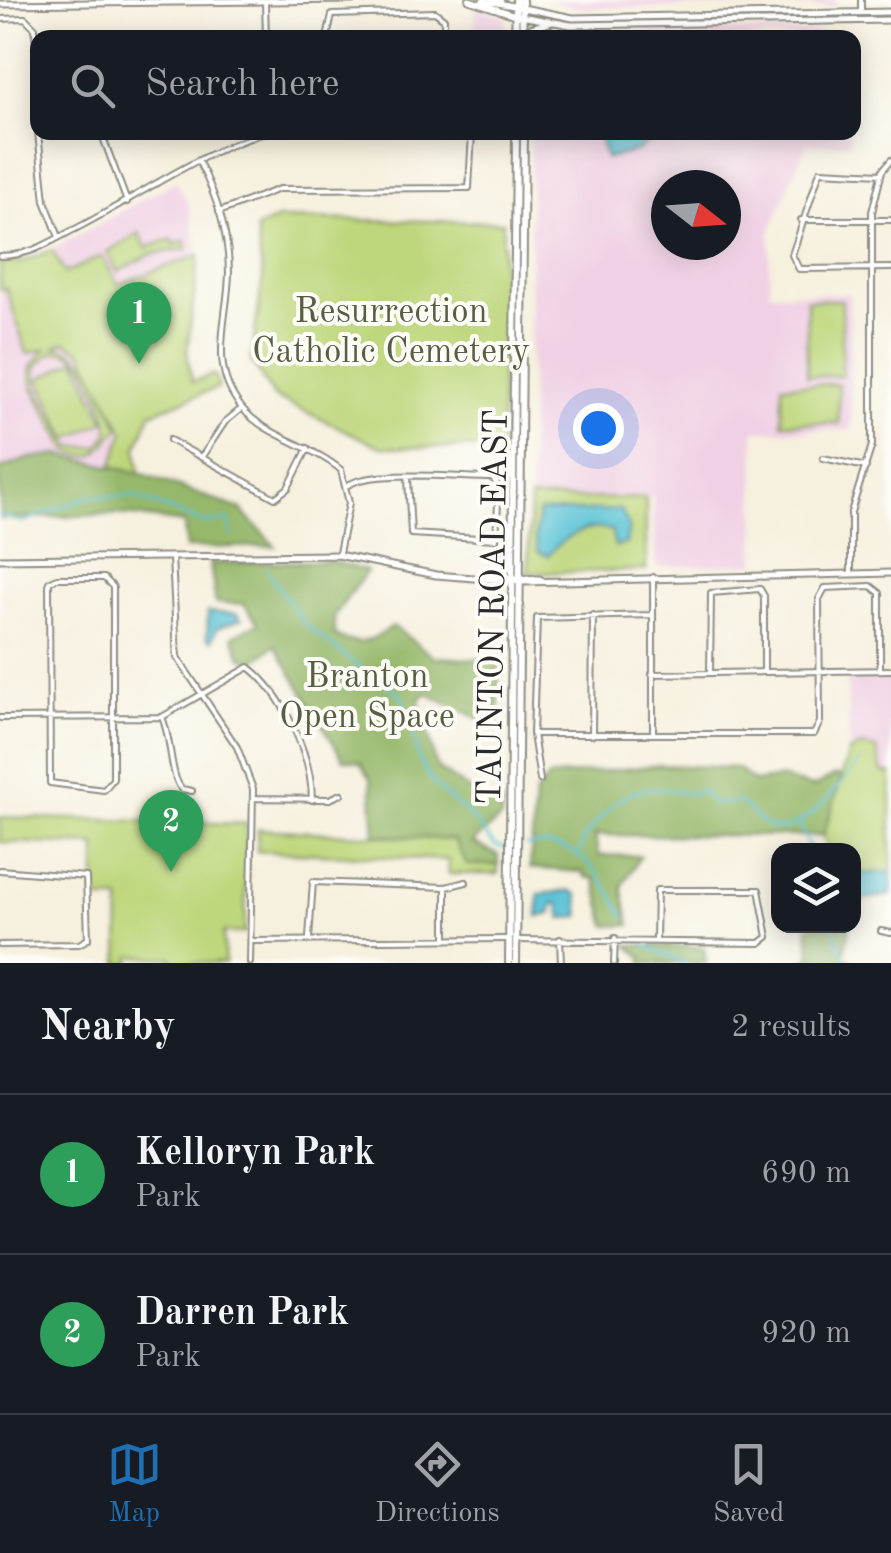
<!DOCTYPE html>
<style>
:root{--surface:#171b24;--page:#20242c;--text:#f1f3f6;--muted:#9ea1a6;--line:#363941;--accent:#1f6fb2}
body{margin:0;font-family:"Old Standard TT",serif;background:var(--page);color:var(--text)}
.controls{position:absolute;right:30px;bottom:30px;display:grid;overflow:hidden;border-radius:20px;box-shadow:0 5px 25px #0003}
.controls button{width:90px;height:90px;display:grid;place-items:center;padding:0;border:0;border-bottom:2px solid var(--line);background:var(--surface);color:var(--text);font:50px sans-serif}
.compass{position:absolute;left:651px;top:170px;width:90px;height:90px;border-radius:50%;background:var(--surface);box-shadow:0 5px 25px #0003;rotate:107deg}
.you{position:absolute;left:598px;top:428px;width:35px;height:35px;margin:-25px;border:8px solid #fff;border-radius:50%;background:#1a73e8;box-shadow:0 0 0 15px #1a73e833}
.badge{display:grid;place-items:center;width:65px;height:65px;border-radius:50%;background:var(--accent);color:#fff;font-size:32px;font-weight:700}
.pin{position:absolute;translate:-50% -82px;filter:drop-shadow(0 2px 5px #0008)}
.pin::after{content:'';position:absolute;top:52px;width:35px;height:30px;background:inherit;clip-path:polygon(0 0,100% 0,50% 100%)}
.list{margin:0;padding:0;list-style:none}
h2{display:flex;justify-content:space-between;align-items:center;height:130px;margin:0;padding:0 40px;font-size:42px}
h2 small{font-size:32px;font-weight:400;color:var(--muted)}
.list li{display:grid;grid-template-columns:65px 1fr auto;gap:30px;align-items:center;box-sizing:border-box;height:160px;padding:0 40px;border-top:2px solid var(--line)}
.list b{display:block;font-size:38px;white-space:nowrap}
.list p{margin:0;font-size:32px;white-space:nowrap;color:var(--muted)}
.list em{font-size:32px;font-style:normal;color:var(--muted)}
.icon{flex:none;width:55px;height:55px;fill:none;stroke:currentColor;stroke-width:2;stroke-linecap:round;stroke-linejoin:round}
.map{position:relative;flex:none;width:891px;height:963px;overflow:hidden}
.search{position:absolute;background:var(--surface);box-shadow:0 5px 25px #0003;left:30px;right:30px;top:30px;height:110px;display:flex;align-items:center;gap:25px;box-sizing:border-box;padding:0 35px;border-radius:20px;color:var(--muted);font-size:38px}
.sheet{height:450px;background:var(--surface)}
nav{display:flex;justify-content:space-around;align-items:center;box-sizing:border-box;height:140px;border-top:2px solid var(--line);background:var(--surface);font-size:28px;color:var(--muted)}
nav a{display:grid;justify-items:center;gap:5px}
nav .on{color:var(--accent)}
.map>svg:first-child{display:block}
</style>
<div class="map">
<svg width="891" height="963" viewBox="0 0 891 963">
<rect width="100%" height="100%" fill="#fdfcf7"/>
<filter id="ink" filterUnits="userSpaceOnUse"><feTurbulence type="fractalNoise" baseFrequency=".01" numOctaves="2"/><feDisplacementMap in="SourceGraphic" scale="20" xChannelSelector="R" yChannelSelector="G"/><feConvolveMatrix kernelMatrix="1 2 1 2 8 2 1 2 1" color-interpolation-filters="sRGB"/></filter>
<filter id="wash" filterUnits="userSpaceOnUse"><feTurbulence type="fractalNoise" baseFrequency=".0048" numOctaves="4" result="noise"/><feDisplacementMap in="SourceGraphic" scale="40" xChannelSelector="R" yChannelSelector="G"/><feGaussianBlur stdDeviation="2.25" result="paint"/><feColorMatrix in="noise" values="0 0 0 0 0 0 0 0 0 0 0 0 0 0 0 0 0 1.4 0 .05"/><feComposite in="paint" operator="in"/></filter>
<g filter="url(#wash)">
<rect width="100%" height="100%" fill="#f6f0de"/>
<path fill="#f0d0e4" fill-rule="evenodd" d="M544 0H836V6L586 8Z
M475 8 504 15 508 37H475Z
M533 29 848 32V37L532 38Z
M531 133H849V143L806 144 770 232 769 293 850 294 851 430 754 431 756 564 656 567 653 496 530 499ZM666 185H726V245H666Z
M176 181 187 200 199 255 118 284 65 274 52 250Z
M6 287 27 353 65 342 82 352 124 432 112 466 61 455 30 458 0 469V289Z
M847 676H891V773H881L883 767 854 748 849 752Z"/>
<path fill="#bed77b" stroke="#748153" stroke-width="2.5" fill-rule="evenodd" d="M278 219 503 222 501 448 381 447 274 397 251 360 263 278 256 228Z
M140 233 146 248 172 239 174 244 186 241 187 249 151 254 118 272 107 252Z
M52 250 65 273 102 256 118 284 199 255 187 352 192 382 214 374 219 387 151 413 137 447 140 473 112 466 124 432 82 352 65 342 54 347C90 347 105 400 120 428 101 441 102 468 67 450L32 386 31 367 46 349 27 354 6 288 0 289V263H19ZM52 352C61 352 69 352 76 358 89 371 110 414 108 433L98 447H71L36 386V367Z
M807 300H842V376H807Z
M76 360 105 421 68 439 39 379Z
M838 384 839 423H782V385Z
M646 498V570L528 573 530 499Z
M861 746 877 749 882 773H891V872L854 874V851L829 850 823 836 849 752Z
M0 817 247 824 245 933H223L225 963H172V958L131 956V963H119L120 900H96V845L0 842Z
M258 829 454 840 467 864 498 865V874H449L448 860 257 851Z"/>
<path fill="#96b86b" stroke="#60724b" stroke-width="2.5" d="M61 455 140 473 240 509 275 546 186 548 184 523 120 514 0 519V469L30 458Z
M330 561 367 571 334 616 335 636C360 648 371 641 393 626L434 657 483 660 492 634 499 636 498 728 426 693 419 700 437 768 483 799 503 803 501 818 472 843 498 855V865H467L454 840 375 835 371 779 360 762 343 759 275 645 253 662 241 657 233 636 258 623 244 604 216 603 210 563Z
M660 765 737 768 754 782 780 778 813 787 836 775 842 777 823 836 595 835 598 855 640 856 622 886 630 925 607 926 595 879 585 877 583 872 530 868 535 794 549 777Z
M808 926H849L844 956 855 963H800L811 957Z
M628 945 704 947 706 963H642L643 958Z"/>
<path fill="#5ac3d6" stroke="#427780" stroke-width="2.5" d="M603 133V132L662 133 636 151 606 159 600 142Z
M621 510 629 527 626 544 615 546 611 530C586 524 562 537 548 556L538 552 535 537 539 512Z
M208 612 237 614 241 619 217 628 212 641 207 637Z
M891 872V895L854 901V874Z
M572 891 578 895 580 917 562 918 559 904 554 903 551 914 538 917 539 894Z"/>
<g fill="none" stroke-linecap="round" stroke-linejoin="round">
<path stroke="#5ac3d6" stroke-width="2.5" d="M0 516 23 522 89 497 134 496 204 523 229 520 231 536
M267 570 303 623 377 681C422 694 405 738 425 771 439 794 458 803 475 821 482 829 487 838 495 846L505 848
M799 822 810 851
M526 846C582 838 599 874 625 917
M578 856C583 849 581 840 586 835 608 809 625 784 663 789 677 791 688 796 702 791L714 804 739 802C748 808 759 823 769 827 800 840 843 781 860 761
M833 926 847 963
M646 946 685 963"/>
</g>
</g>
<g filter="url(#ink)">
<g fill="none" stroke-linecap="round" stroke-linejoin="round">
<defs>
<path id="minor" d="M861 0V12
M265 2 266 38
M0 19 25 18 35 28 38 108
M327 38 332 15 435 12 444 19V38
M38 132 45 201 59 237
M101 132 127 202
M199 162C216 195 229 235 229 273 228 321 207 366 242 408 266 437 312 445 341 470L349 503 339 553
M881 174 820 171 792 255 799 269 891 268
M219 212 279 189 469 188 472 132
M801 220H891
M0 256C32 256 51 241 79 227 141 195 202 150 269 132
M170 440 275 498 288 488 308 448
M203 455 225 422 241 409
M823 458 866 467
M348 485C373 469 459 478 492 478L499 486 496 539 411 534 408 478
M172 557 177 657 237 747 253 789 250 963
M851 572V512L872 445V212L882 171 891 160
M653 577V733
M57 578H104L113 587V779L104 790 50 783 49 582Z
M710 673 711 593 760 589 764 596V672
M652 674 891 670
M162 717C172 740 170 778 182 789L192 791
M0 718 162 717 249 667C283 693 312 756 312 800
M533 734H814L820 722 819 599 825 588 871 586 880 593V670
M592 735 593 615
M540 780 533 734 537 618 652 615
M254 798 330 799 341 794
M0 870 86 877 88 939 79 944 0 945
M881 931 891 933
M309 938 313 882 446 887 466 882
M560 939 561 963
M446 940V887
M516 940 760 943 768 937 759 890H657L656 939
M252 941 507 939
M614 963 615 938"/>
<path id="tertiary" d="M469 0 515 15 571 25 891 20
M483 0 573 18 891 12
M0 4 353 0
M0 559 338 555 436 575 524 582 891 573
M490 577 540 579"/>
<path id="secondary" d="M522 0 523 38
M491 2 500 0
M515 38 516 0
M526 38 532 28 551 22
M509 963 516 132
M516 963 524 132"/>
</defs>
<use href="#minor" stroke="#908e84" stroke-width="8"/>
<use href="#tertiary" stroke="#908e84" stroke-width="9"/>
<use href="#secondary" stroke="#908e84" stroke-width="10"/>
<use href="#minor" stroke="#fff" stroke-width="4"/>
<use href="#tertiary" stroke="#fff" stroke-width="5"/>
<use href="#secondary" stroke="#fff" stroke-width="6"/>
</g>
</g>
<g text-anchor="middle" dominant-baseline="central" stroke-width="8" stroke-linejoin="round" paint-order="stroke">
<g font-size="35" fill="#575f43" stroke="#fdfcf7">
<text x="391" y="312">Resurrection<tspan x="391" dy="40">Catholic Cemetery</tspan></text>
<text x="367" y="677">Branton<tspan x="367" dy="40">Open Space</tspan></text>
</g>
<g font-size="35" fill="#2b2b2b" stroke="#fdfcf7">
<text transform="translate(494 607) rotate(-89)">TAUNTON ROAD EAST</text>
</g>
</g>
</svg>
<div class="controls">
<button><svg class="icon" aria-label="layers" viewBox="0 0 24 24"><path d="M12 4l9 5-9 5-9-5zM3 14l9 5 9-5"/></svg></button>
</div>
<svg class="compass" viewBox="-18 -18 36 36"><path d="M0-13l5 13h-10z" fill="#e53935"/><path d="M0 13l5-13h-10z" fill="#9ea1a6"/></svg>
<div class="you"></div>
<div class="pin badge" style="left:139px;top:364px;background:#2e9e5b">1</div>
<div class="pin badge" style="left:171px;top:872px;background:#2e9e5b">2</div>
<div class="search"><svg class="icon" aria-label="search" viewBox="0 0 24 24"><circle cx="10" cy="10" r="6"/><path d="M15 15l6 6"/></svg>Search here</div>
</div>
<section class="sheet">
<h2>Nearby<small>2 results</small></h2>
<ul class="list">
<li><span class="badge" style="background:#2e9e5b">1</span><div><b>Kelloryn Park</b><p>Park</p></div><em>690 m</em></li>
<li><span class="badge" style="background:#2e9e5b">2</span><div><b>Darren Park</b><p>Park</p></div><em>920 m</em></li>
</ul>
</section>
<nav>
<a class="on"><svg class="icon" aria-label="map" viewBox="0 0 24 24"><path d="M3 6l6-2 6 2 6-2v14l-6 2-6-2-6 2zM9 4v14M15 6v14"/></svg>Map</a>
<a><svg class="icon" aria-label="directions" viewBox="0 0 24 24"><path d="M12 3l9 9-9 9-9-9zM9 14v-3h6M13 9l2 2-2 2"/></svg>Directions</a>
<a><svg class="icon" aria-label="saved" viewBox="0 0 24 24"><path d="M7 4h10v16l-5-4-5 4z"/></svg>Saved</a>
</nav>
